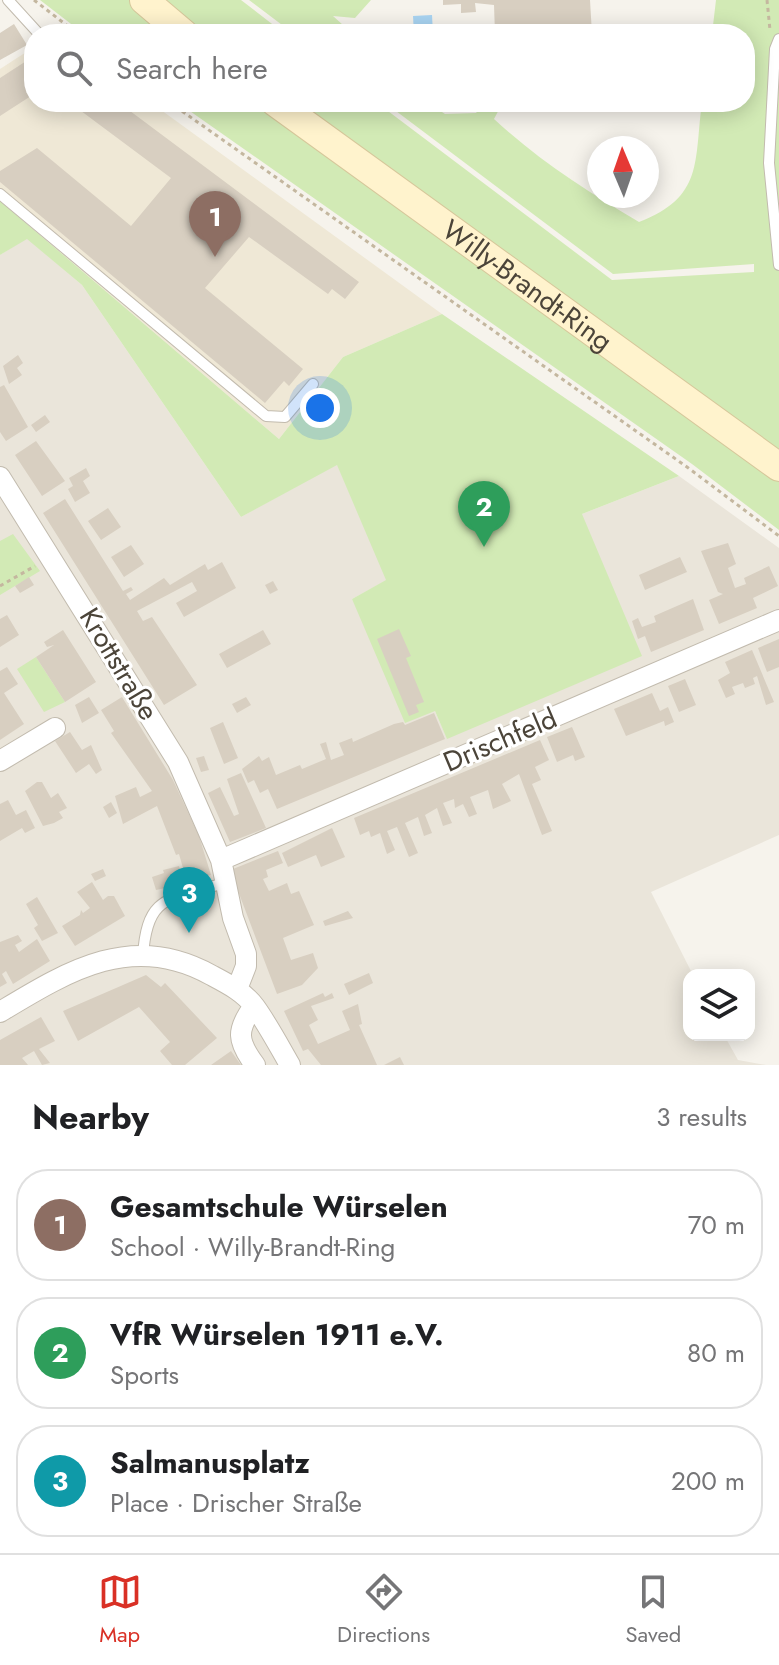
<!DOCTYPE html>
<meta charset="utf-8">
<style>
:root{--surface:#fff;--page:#f2f2f2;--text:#202124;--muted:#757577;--line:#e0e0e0;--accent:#d93025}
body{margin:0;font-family:Jost,sans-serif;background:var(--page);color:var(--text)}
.controls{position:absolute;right:24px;bottom:24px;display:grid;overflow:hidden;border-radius:16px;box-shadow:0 4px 20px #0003}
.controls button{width:72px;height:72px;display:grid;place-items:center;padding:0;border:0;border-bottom:2px solid var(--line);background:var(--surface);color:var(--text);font:40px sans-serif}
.compass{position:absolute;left:587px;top:136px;width:72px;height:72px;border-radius:50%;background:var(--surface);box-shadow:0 4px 20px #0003;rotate:358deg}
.you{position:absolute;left:320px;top:408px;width:28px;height:28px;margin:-20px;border:6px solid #fff;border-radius:50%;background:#1a73e8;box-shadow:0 0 0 12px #1a73e833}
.badge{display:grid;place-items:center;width:52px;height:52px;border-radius:50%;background:var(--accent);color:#fff;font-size:26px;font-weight:700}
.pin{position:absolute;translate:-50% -66px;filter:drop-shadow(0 2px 4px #0008)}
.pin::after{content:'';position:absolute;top:42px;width:28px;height:24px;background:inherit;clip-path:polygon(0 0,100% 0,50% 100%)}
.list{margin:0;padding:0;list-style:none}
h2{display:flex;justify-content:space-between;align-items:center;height:104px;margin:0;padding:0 32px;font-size:34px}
h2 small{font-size:26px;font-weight:400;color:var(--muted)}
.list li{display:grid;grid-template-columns:52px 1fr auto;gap:24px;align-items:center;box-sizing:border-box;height:112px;margin:0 16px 16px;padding:0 16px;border:2px solid var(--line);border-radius:32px}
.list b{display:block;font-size:30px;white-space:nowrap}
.list p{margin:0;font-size:26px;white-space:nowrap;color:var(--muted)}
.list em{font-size:26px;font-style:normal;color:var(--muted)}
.icon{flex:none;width:44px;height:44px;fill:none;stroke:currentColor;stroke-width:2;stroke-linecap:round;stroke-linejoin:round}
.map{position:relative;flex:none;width:779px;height:1065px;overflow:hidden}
.search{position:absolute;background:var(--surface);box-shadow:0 4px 20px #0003;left:24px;right:24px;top:24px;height:88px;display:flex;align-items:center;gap:20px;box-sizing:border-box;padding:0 28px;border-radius:32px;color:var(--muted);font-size:30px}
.sheet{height:488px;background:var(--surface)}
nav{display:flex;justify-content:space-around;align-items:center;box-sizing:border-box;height:112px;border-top:2px solid var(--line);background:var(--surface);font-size:22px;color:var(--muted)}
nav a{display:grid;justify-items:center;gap:4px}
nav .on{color:var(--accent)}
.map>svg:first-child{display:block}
</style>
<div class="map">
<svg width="779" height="1065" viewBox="0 0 779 1065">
<rect width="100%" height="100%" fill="#f6f3ec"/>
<path fill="#eae5da" d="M27 238 82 285 241 517 337 464 387 580 352 599 435 711 447 738 582 514 679 476 779 548V835L651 892 693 975H689V1035H724L738 1060 766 1065H0V255Z"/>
<path fill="#efe8d6" d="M34 47V102H150L442 314 343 357 279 439 0 201V69Z"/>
<path fill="#d2eab5" d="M40 0H241L285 34H84Z
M249 0H371L355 18 333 16 353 34H294Z
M716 0H779V530L692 464 177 102H376L612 280 754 272V264L613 274 384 102H427L445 114 476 113 485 102H503L494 119C538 160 588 192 639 222 704 197 694 162 702 102H745V34H712Z
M0 201 279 439 343 357 442 314 679 476 582 514 642 656 447 739 435 711 405 723 352 599 386 580 337 465 241 517 82 285 27 239 0 255Z
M13 534 40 571 0 595V541Z
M36 657 65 702 44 712 17 669Z"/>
<path fill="#a9d4f2" d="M432 15 433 34H414L413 16Z"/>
<path fill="#d8cfc1" d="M443 0H590L592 34H495L494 5 475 3 476 12 461 13V4L443 5Z
M14 24 27 45 0 60V33Z
M34 56V94L0 116V78Z
M69 102H118L359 282 345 299 332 289 328 294 249 237 205 288 303 369 289 386 284 381 265 403 0 182V171L37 148 131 226 171 178Z
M18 355 23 363 17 368 22 375 9 384 3 366Z
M4 385 28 427 6 441 0 432V387Z
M45 415 50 422 36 432 31 425Z
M36 441 65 481 42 496 15 455Z
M86 468 90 476 83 481 90 493 75 502 68 489 73 486 69 478Z
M65 499 123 591 131 587 133 590 126 594 130 600 164 578 170 585 205 564 208 570 222 562 236 588 184 617 176 603 197 591 192 582 137 611 143 621 152 617 197 685 164 705 43 513Z
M108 508 121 527 101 540 88 521Z
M728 543 736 564 728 568 735 588 746 584 744 578 769 566 778 586 753 598 757 608 719 624 709 600 723 594 718 592 701 551Z
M131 545 144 564 124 577 111 557Z
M680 557 687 572 645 590 639 575Z
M29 577 34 585 20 593 15 586Z
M273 581 278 590 270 594 265 585Z
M693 599 704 630 651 652 645 636 638 639 632 621 638 618 642 627 656 622 654 616Z
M7 615 19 635 0 647V619Z
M399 629 411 656 406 658 424 702 416 705 419 712 409 716 377 639Z
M63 630 96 682 65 702 36 657 54 645 47 647 44 642Z
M263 630 271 644 227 668 219 654Z
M779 639V667L767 672 758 648Z
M752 650 774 702 766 705 757 676 753 678 755 684 745 688 743 683 732 687 735 694 726 698 718 680 730 673 725 662Z
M7 667 18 684 4 693 24 724 0 740V671Z
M685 679 696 705 679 712 668 686Z
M652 693 660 711 668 707 674 722 665 726 664 721 626 736 614 709Z
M89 697 99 713 82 723 75 705Z
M122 697 173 780 199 836 211 875 187 882 179 854 176 855 157 806 123 824 115 796 136 787 140 797 152 791 111 733 114 731 101 710Z
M246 697 251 705 237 713 232 704Z
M434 713 445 739 277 809 268 789 260 793 254 780 248 783 242 769 259 756 262 761 269 757 276 775 300 765 302 769 326 759 320 744 326 742 331 760 344 755 339 743 352 738 353 742 394 724 403 722 405 725Z
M223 722 238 758 224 764 210 728Z
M572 727 585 757 575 761 573 755 557 762 547 737Z
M70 732 82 750 91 745 102 770 96 774 89 764 76 773 55 741Z
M540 740 549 760 535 767 541 780 532 784 552 831 542 835 519 774 502 784 511 801 493 809 488 790 470 797 477 814 469 817 463 804 455 808 454 799 443 803 452 823 443 826 437 808 425 815 432 833 424 836 418 817 405 823 418 853 409 857 397 827 387 831 395 850 387 854 380 833 371 837 369 831 360 835 354 818Z
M204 756 209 770 201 772 196 758Z
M241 773 266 828 230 842 208 793 220 787 234 816 239 814 227 779Z
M37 782H42L51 798 58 793 67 808 59 812 63 818 54 823 43 826 25 791Z
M8 800 16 815 26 810 35 828 25 833 22 828 0 841V804Z
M111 802 117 813 109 818 103 807Z
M332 828 345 857 321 867 316 855 288 867 282 853Z
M278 851 283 863 266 870 268 877 263 879 269 891 287 883 291 894 299 891 314 925 283 938 291 960 313 953 318 968 302 985 277 994 232 875 233 869Z
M179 866 184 884 156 890 152 877 164 873 163 870Z
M103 869 106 876 95 881 91 874Z
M92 882 103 900 108 896H114L125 916 75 946 62 926 80 915 81 910 83 913 90 908 77 892Z
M37 897 58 933 42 941 34 928 38 925 26 904Z
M348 911 353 918 325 926 323 921Z
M18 935 22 941 15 945 19 952 37 939 50 961 13 984 6 971 2 974 7 983 0 987V942Z
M369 973 373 983 349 995 344 984Z
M146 975 161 987 165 983 217 1038 185 1065H172L160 1051 170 1042 139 1007 78 1041 63 1011Z
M323 993 325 997 332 993 334 998 311 1006 318 1020 309 1025 318 1044 350 1030 342 1011 358 1004 362 1024 359 1025 377 1065H321L308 1049 303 1051 284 1011Z
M41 1017 55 1041 39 1049 50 1063 42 1065 34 1051 22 1058 28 1065H0V1040Z
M231 1051 241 1065H211Z
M400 1057 404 1065H384Z"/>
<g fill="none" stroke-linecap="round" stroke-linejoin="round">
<defs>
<path id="service" d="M8 0 39 34
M779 39 775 49 769 163 779 265
M0 194 266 416 285 417 313 384
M143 956C147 893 170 900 224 883"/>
<path id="minor" d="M0 477 178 762 221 860 233 918 246 954V966L237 989
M0 761 55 728
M221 860 779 620
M254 1006C236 1030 237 1041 255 1065
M0 1012C68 971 132 931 211 975 228 984 244 992 255 1007 268 1025 279 1046 290 1065"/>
<g id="secondary">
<path d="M144 0 184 34"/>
<path id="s1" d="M275 102 779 467"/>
</g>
</defs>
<use href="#service" stroke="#c2bbae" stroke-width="12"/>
<use href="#minor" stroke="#c2bbae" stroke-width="22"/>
<use href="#secondary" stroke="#d6c79b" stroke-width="30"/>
<path stroke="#c4b79f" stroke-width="3" stroke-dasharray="4 4" stroke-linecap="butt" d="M34 0 78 34
M767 0 770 30
M169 102 687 467 779 536
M0 586 35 566"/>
<use href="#service" stroke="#fff" stroke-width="10"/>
<use href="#minor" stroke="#fff" stroke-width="20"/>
<use href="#secondary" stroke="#fff3cd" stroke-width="28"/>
</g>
<g text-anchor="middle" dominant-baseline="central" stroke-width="6" stroke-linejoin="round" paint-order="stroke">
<g font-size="28" fill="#4b4439" stroke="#fff">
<text stroke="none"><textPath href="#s1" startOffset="312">Willy-Brandt-Ring</textPath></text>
<text transform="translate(119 664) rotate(59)">Krottstraße</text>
<text transform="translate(500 740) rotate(-23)">Drischfeld</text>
</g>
</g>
</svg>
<div class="controls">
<button><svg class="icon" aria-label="layers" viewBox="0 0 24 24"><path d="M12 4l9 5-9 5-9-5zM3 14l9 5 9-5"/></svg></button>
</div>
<svg class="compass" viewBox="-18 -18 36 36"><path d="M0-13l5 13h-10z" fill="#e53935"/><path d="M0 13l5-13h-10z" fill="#757577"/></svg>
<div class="you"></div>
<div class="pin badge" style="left:215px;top:257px;background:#8d6e63">1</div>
<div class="pin badge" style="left:484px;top:547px;background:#2e9e5b">2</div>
<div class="pin badge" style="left:189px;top:933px;background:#0f9aa8">3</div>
<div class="search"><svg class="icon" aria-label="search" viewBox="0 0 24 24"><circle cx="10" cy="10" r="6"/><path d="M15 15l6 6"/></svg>Search here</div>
</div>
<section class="sheet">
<h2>Nearby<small>3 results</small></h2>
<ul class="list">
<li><span class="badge" style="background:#8d6e63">1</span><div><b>Gesamtschule Würselen</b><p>School · Willy-Brandt-Ring</p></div><em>70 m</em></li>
<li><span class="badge" style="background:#2e9e5b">2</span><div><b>VfR Würselen 1911 e.V.</b><p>Sports</p></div><em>80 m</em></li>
<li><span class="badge" style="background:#0f9aa8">3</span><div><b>Salmanusplatz</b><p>Place · Drischer Straße</p></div><em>200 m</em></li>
</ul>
</section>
<nav>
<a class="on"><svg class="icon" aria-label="map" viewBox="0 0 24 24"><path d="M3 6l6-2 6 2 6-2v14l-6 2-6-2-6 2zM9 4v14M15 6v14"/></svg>Map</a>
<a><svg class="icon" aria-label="directions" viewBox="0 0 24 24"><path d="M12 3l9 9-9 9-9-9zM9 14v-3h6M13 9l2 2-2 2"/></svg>Directions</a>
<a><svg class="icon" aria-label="saved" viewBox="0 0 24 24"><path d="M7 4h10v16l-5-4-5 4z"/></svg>Saved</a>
</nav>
